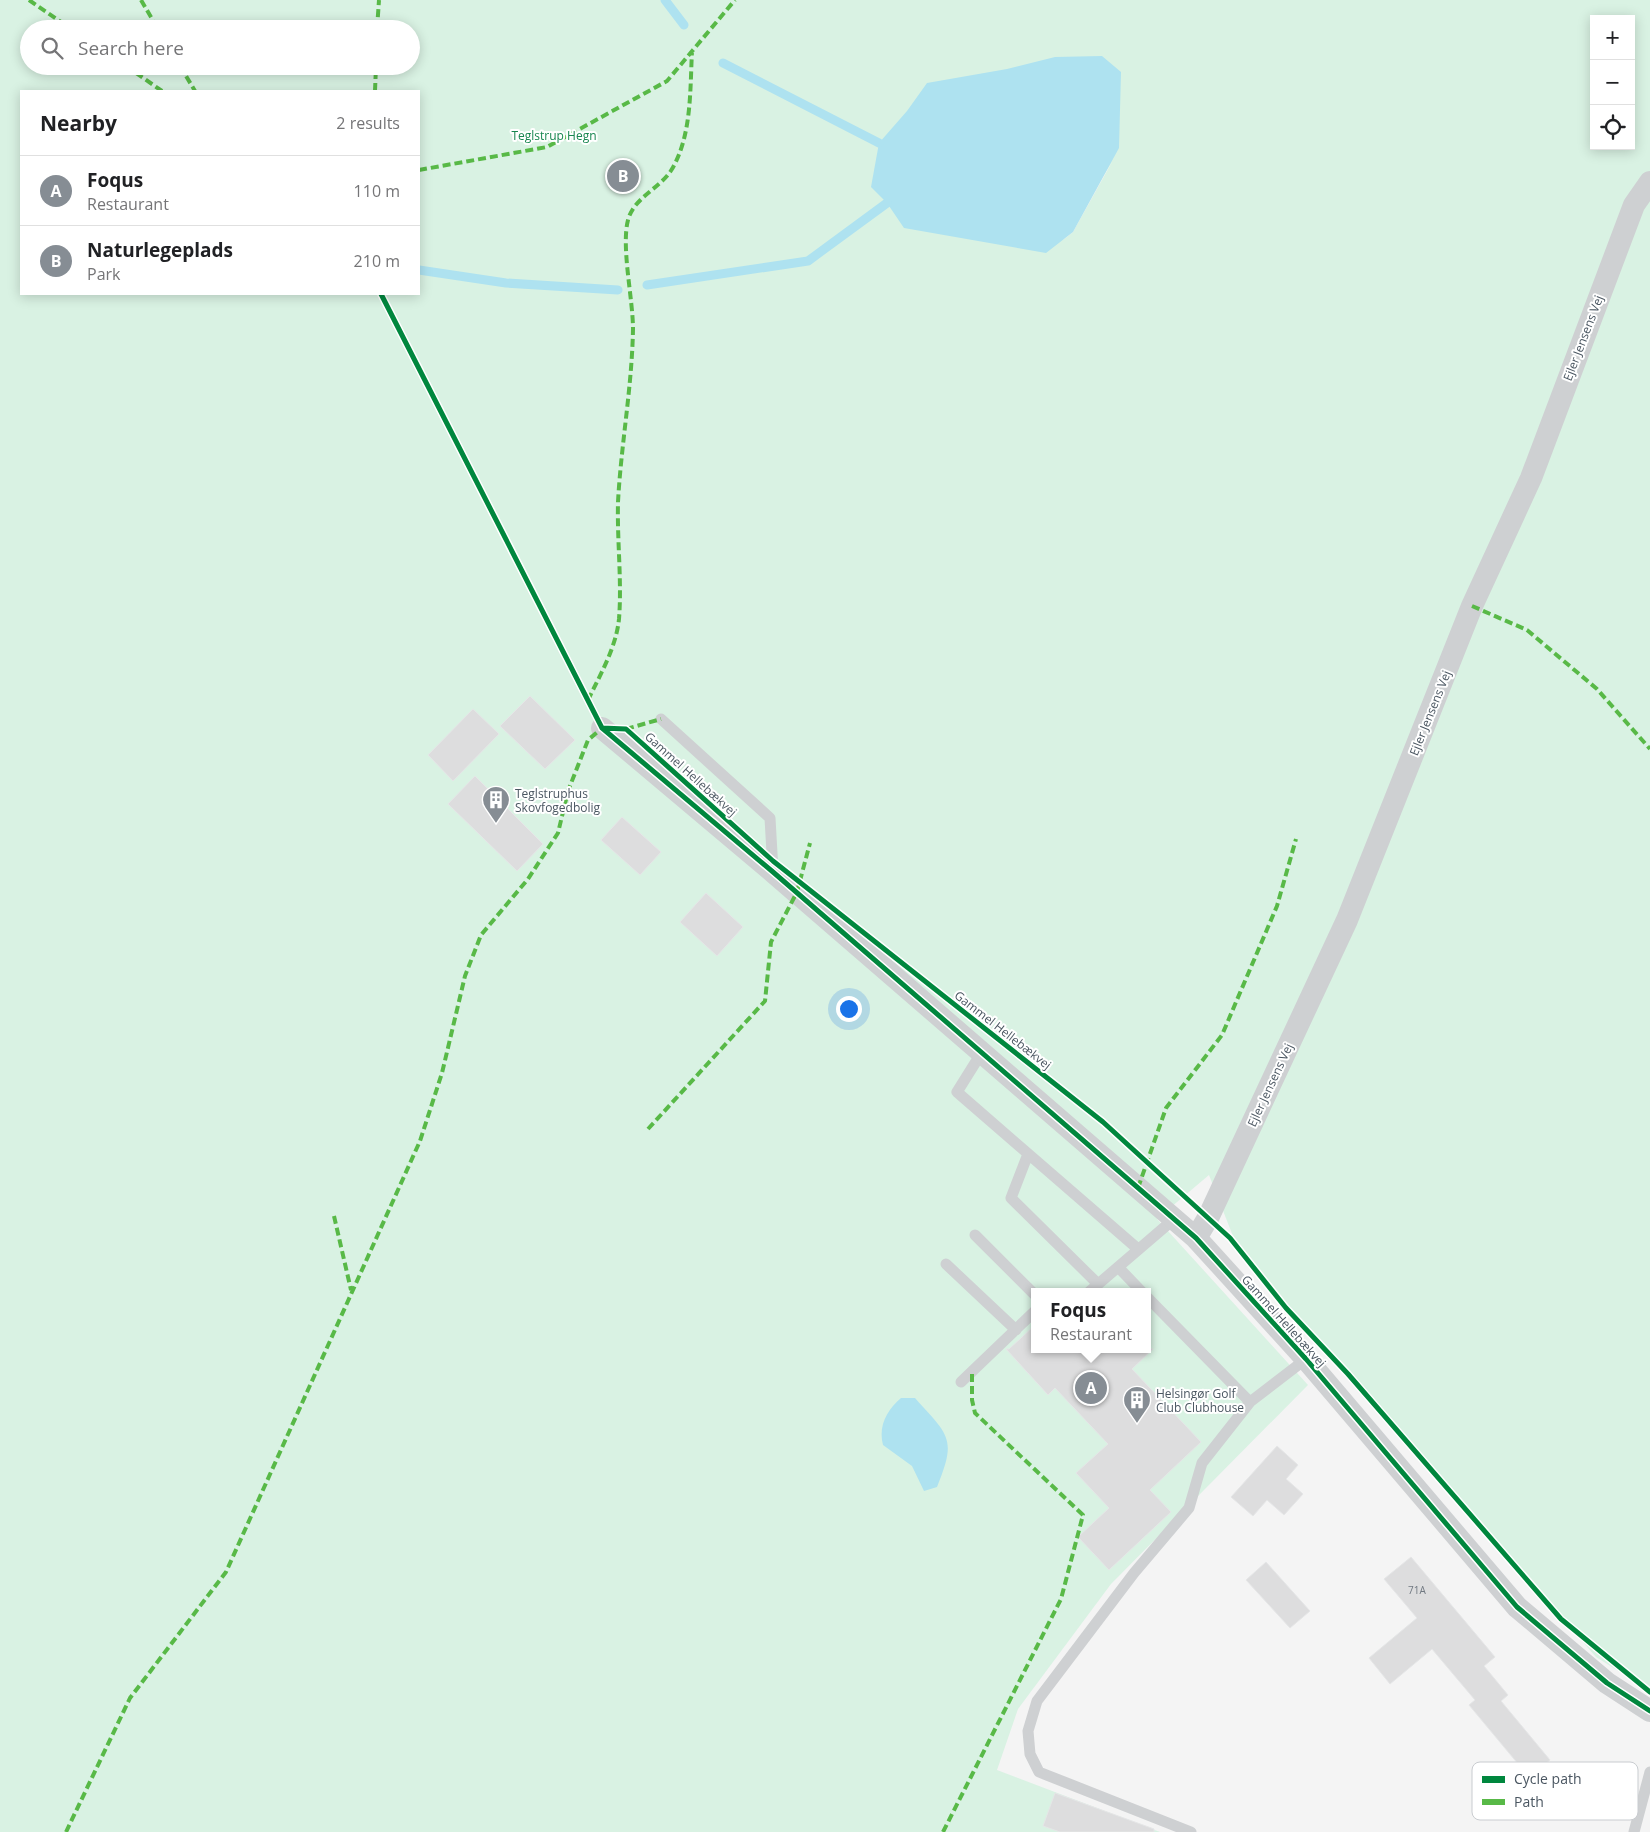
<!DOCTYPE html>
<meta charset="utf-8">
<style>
:root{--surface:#fff;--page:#f6f6f6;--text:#202124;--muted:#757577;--line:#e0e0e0;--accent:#868d94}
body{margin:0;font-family:"Open Sans",sans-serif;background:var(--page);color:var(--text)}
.controls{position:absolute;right:15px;top:15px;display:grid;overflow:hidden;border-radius:0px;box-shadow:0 2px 12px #0003}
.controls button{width:45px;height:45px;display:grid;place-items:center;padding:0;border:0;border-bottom:1px solid var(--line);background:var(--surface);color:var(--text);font:25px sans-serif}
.you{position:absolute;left:848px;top:1008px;width:18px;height:18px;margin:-12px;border:4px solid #fff;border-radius:50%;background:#1a73e8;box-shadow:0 0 0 8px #1a73e833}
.badge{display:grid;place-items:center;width:32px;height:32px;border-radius:50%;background:var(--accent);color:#fff;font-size:16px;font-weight:700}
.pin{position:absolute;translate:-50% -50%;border:2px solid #fff;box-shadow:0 1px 5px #0006}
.popup{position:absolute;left:1031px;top:1288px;width:120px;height:65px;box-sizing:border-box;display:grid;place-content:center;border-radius:0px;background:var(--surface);filter:drop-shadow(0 1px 4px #0005);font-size:16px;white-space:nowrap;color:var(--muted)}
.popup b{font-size:19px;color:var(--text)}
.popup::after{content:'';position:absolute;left:50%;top:100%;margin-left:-10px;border:10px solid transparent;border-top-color:var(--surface)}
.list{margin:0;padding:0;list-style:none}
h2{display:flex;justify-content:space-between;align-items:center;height:65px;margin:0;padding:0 20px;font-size:21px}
h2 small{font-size:16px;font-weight:400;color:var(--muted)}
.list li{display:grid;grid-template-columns:32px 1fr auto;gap:15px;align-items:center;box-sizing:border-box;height:70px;padding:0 20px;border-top:1px solid var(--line)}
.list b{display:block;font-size:19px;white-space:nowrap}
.list p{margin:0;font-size:16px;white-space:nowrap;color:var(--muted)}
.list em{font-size:16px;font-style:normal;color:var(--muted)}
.icon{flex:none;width:28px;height:28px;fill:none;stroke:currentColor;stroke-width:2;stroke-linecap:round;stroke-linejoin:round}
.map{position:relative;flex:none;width:1650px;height:1832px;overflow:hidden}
.search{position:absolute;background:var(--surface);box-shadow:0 2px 12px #0003;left:20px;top:20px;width:400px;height:55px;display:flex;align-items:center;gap:12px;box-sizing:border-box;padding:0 18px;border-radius:28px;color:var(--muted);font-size:19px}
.panel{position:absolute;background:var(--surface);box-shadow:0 2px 12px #0003;left:20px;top:90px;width:400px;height:205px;border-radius:0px}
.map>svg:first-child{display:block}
</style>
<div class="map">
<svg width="1650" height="1832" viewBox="0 0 1650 1832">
<rect width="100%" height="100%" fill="#f4f4f4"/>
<path fill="#d9f2e3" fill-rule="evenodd" d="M0 0H1650V1691L1596 1657 1240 1254 1209 1175 1157 1219 1308 1385 1111 1584 1018 1709 997 1770 1160 1832H0ZM1594 19H1631V146H1594ZM29 29H411V66H29ZM21 91H419V294H21ZM1112 162 1073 232 1063 240ZM1035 1292H1147V1349H1035Z"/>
<path fill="#aee2f0" d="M1102 56 1121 72 1119 148 1073 232 1046 253 904 228 887 203 871 187 879 143 907 111 927 83 1007 69 1055 57Z
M901 1398H915C949 1436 957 1438 937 1487L924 1491 912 1466 883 1445C878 1426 887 1410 901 1398Z"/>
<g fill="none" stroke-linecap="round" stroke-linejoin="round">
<path stroke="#aee2f0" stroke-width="9" d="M665 0 684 25
M723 63 879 143
M419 270 506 283 618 290
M647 285 808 261 887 203"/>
</g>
<path fill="#ddddde" stroke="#e5e6e7" d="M530 696 575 740 545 769 500 726Z
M473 709 499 734 453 781 428 755Z
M475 776 543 844 517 871 448 804Z
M622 817 661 852 640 875 601 840Z
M706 893 743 927 717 956 680 922Z
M1035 1325V1349H1153L1132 1369 1201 1442 1150 1490 1171 1512 1109 1570 1078 1537 1109 1508 1076 1473 1108 1444 1055 1388 1048 1395 1006 1349H1009Z
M1277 1446 1298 1465 1286 1479 1303 1494 1284 1515 1267 1500 1253 1516 1231 1497Z
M1411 1557 1495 1657 1484 1666 1508 1695 1501 1701 1550 1760 1529 1777 1469 1705 1475 1700 1432 1649 1390 1684 1369 1658 1417 1618 1384 1579Z
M1266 1562 1310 1611 1290 1628 1246 1580Z
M1055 1793 1154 1829V1832H1060L1043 1826Z"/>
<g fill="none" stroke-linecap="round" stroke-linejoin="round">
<path stroke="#ced0d2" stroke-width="11" d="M661 719 770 818 773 871
M982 1052 957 1092 1138 1249
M1028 1154 1011 1198 1098 1284
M975 1235 1035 1295
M946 1264 1016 1330
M1118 1267 1142 1292
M1089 1292 1174 1219
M1147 1297 1250 1402
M961 1382 1035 1311
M1191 1832 1039 1772 1030 1754 1028 1731 1037 1701 1134 1573 1189 1508 1202 1463 1250 1402 1306 1359
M1634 1832 1650 1772"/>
<path stroke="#ced0d2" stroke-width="22" d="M602 728 773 872 1196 1238 1306 1359 1517 1607 1607 1683 1650 1711
M1196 1238 1208 1218 1347 920 1472 606 1531 478 1634 205 1650 182"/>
<path stroke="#58b947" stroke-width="4" stroke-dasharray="8 4" stroke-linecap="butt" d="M29 0 71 29
M141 0 158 29
M377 29 379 0
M126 66 162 91
M180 66 195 91
M375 91 376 66
M419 170 547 147 667 81 735 0
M1472 606 1527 630 1597 689 1650 749
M588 700C600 675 616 648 619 619 622 581 617 541 618 502 621 445 632 387 633 329 633 299 621 247 628 220 634 197 661 188 672 169 692 135 690 89 692 51
M626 729 661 719
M648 1129 765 1001 771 942 797 892 810 843
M1138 1188 1166 1108 1222 1035 1277 906 1296 839
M334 1216 351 1290
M66 1832 130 1698 226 1572 420 1141 442 1073 465 976 481 935 528 879 558 833 568 791 588 740 602 728 601 725
M943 1832 1061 1599 1083 1515 975 1413 972 1400V1371"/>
<defs>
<path id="cycleway" d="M381 294 602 728 773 872 1196 1238 1306 1359 1517 1607 1607 1683 1650 1711
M602 728 626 729 773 861 1103 1122 1230 1238 1286 1308 1348 1374 1561 1619 1650 1692"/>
</defs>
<use href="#cycleway" stroke="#fff" stroke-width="8"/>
<use href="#cycleway" stroke="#00873e" stroke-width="5"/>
</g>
<defs>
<symbol id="building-pin" viewBox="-11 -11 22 30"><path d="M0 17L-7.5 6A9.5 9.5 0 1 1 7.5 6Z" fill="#868d94" stroke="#fff"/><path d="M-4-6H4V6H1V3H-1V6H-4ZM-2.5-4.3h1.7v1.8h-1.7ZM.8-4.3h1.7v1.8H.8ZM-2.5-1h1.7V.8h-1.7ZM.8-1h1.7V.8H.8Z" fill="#fff"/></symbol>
</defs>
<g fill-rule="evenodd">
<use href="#building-pin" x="480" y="784" width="32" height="43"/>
<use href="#building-pin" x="1121" y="1384" width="32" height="43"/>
</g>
<g text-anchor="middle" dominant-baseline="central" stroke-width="4" stroke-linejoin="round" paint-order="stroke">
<g font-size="10" fill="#707881">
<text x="1417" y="1590">71A</text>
</g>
<g font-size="12" fill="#17864f" stroke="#fff">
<text x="554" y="135">Teglstrup Hegn</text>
</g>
<g font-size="12" fill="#4a5661" stroke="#fff">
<text transform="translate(1583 338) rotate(-69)">Ejler Jensens Vej</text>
<text transform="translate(1430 713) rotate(-68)">Ejler Jensens Vej</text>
<text transform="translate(691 774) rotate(42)">Gammel Hellebækvej</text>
<text transform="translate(1003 1030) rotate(38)">Gammel Hellebækvej</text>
<text transform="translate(1270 1085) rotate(-65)">Ejler Jensens Vej</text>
<text transform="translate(1284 1321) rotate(48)">Gammel Hellebækvej</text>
</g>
<g font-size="12" fill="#4a5661" stroke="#fff" text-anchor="start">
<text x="515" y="793">Teglstruphus<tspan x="515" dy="14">Skovfogedbolig</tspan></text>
<text x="1156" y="1393">Helsingør Golf<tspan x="1156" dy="14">Club Clubhouse</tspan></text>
</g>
</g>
<rect x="1472" y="1762" width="166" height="58" rx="8" fill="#fff" stroke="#c9ccd0" stroke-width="1"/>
<rect x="1482" y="1776" width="23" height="7" fill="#00873e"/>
<rect x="1482" y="1799" width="23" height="6" fill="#58b947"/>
<g font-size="14" fill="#4a5661">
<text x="1514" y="1784">Cycle path</text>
<text x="1514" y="1807">Path</text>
</g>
</svg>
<div class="controls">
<button>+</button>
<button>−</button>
<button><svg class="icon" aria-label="locate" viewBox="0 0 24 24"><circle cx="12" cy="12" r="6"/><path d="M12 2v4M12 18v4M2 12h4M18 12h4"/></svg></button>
</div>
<div class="you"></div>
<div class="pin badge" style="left:1091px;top:1388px">A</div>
<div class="popup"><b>Foqus</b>Restaurant</div>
<div class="pin badge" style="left:623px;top:176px">B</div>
<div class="search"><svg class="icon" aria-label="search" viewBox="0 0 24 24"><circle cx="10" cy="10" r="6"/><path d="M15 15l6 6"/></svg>Search here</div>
<section class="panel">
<h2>Nearby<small>2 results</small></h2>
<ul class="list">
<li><span class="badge">A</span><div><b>Foqus</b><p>Restaurant</p></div><em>110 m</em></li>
<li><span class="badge">B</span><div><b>Naturlegeplads</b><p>Park</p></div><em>210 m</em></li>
</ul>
</section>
</div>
